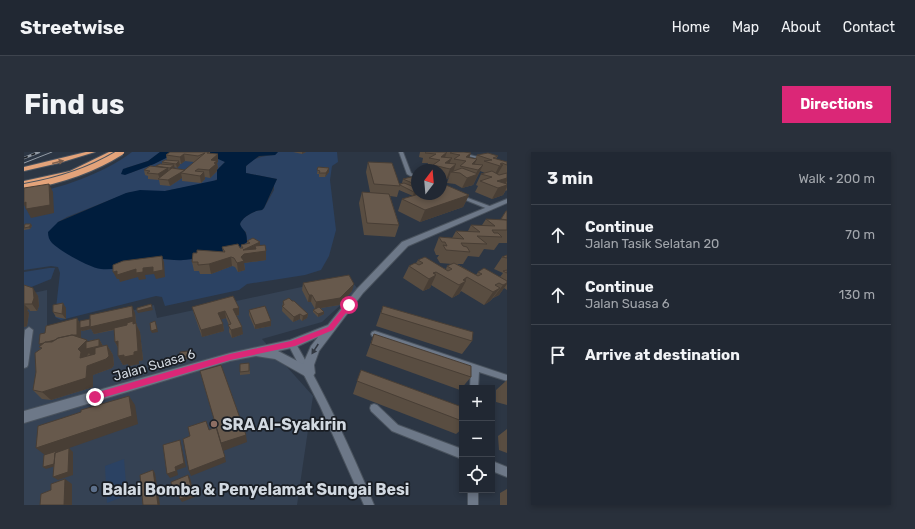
<!DOCTYPE html>
<meta charset="utf-8">
<style>
:root{--surface:#212833;--page:#29303b;--text:#f1f3f6;--muted:#a2a6ac;--line:#3e444e;--accent:#db2777}
body{margin:0;font-family:Rubik,sans-serif;background:var(--page);color:var(--text)}
.controls{position:absolute;right:12px;bottom:12px;display:grid;overflow:hidden;border-radius:0px;box-shadow:0 2px 6px #0003}
.controls button{width:36px;height:36px;display:grid;place-items:center;padding:0;border:0;border-bottom:1px solid var(--line);background:var(--surface);color:var(--text);font:20px sans-serif}
.compass{position:absolute;left:387px;top:12px;width:36px;height:36px;border-radius:50%;background:var(--surface);box-shadow:0 2px 6px #0003;rotate:16deg}
.stop{position:absolute;width:12px;height:12px;margin:-9px;border:3px solid #db2777;border-radius:50%;background:#fff}
.stop.end{background:#db2777;border-color:#fff;box-shadow:0 1px 4px #0008}
.list{margin:0;padding:0;list-style:none}
h2{display:flex;justify-content:space-between;align-items:center;height:52px;margin:0;padding:0 16px;font-size:17px}
h2 small{font-size:13px;font-weight:400;color:var(--muted)}
.list li{display:grid;grid-template-columns:26px 1fr auto;gap:12px;align-items:center;box-sizing:border-box;height:60px;padding:0 16px;border-top:1px solid var(--line)}
.list b{display:block;font-size:15px;white-space:nowrap}
.list p{margin:0;font-size:13px;white-space:nowrap;color:var(--muted)}
.list em{font-size:13px;font-style:normal;color:var(--muted)}
.icon{flex:none;width:22px;height:22px;fill:none;stroke:currentColor;stroke-width:2;stroke-linecap:round;stroke-linejoin:round}
.map{position:relative;flex:none;width:483px;height:353px;overflow:hidden;border-radius:0px}
header{display:flex;align-items:center;gap:24px;box-sizing:border-box;height:56px;padding:0 20px;background:var(--surface);border-bottom:1px solid var(--line)}
header strong{font-size:19px}
nav{display:flex;gap:22px;margin-inline-start:auto;font-size:14px}
.intro{display:flex;align-items:center;justify-content:space-between;box-sizing:border-box;height:96px;padding:0 24px}
h1{margin:0;font-size:28px}
.button{padding:10px 18px;border-radius:0px;background:var(--accent);color:#fff;font-size:14px;font-weight:700}
main{display:flex;gap:24px;padding:0 24px}
aside{flex:1;background:var(--surface);border-radius:0px;box-shadow:0 2px 6px #0003}
.map>svg:first-child{display:block}
</style>
<header>
<strong>Streetwise</strong>
<nav><a>Home</a><a>Map</a><a>About</a><a>Contact</a></nav>
</header>
<div class="intro"><h1>Find us</h1><a class="button">Directions</a></div>
<main>
<div class="map">
<svg width="483" height="353" viewBox="0 0 483 353">
<rect width="100%" height="100%" fill="#2c3644"/>
<path fill="#354254" d="M324 125 334 137 298 170 238 187 289 244 273 353H0V143L23 138V180L130 153 133 166Z"/>
<path fill="#2b4263" d="M108 0H136L124 9 102 16 106 21 130 12 149 2H186L201 10 195 16 193 27 189 30 141 39 106 40 43 65 34 70 28 90 67 114 133 107 159 108 223 90 222 80 217 76 216 72C218 65 231 58 238 58L240 56 250 38V33L253 27 222 21C219 6 241 4 251 3L254 0H313L314 10 308 14 306 28 312 78 305 104 297 118 281 123 223 132 215 138 141 154 138 145 132 144 37 168 31 165 36 121 34 115 27 114 0 118V43C37 36 77 23 108 0Z
M25 116H31L27 127 0 138V120Z
M100 307 103 343 83 351 81 314Z"/>
<path fill="#001d3d" d="M136 0H154L130 12 101 23 97 22 99 17 124 9Z
M178 0H254L251 3 235 4 222 14V21L253 27 240 56 238 58C231 58 218 65 216 72 219 80 223 77 223 90 212 101 175 107 159 108 150 109 140 106 131 107 113 110 95 119 77 117 66 116 36 99 28 91 25 88 24 84 24 80L34 70 102 41 116 38 141 39 193 28V18L201 10Z"/>
<g fill="none" stroke-linecap="round" stroke-linejoin="round">
<defs>
<path id="street" d="M375 0H379L387 21 393 25V28L383 22Z
M428 0H434L462 7 460 8Z
M417 36 468 55V56L464 57 417 38Z
M5 175 9 178 4 213 3 215 0 216V188L1 178Z
M351 179 483 223V229L455 220 454 236H446L447 217 348 184 347 182 348 180Z
M268 189 271 190C301 242 327 297 350 353H340L296 254 264 192 265 190Z
M350 252 353 253 374 273 438 297V307L368 279 347 259 346 256 347 253Z
M468 309 483 315V325L468 319Z
M444 338H454V353H444Z"/>
<path id="secondary" d="M483 47V51L384 94 339 141 295 199 290 213 291 221 289 224 285 226 281 224 251 207 232 204 206 209 0 271V259L206 201 266 188 304 173 333 137 378 90ZM294 185 287 194 279 212 254 199 272 195Z"/>
<path id="highway" d="M62 0H71L35 11 0 19V15Z
M85 0H93L50 21 0 33V29L46 19Z"/>
</defs>
<use href="#street" stroke="#49525d" stroke-width="2"/>
<use href="#secondary" stroke="#49525d" stroke-width="2"/>
<use href="#highway" stroke="#49525d" stroke-width="2"/>
<use href="#street" fill="#6d7888" fill-rule="evenodd"/>
<use href="#secondary" fill="#6d7888" fill-rule="evenodd"/>
<use href="#highway" fill="#e3a37a" fill-rule="evenodd"/>
<path stroke="#929aa4" stroke-width="1" d="M0 11 28 0"/>
<defs>
<path id="rail" d="M0 6 15 0"/>
</defs>
<use href="#rail" stroke="#929aa4" stroke-width="2.5"/>
<use href="#rail" stroke="#191d23" stroke-width="1.5" stroke-dasharray="4" stroke-linecap="butt"/>
<defs>
<path id="highway-bridge" d="M0 35C35 29 67 19 97 0"/>
</defs>
<use href="#highway-bridge" stroke="#49525d" stroke-width="8" stroke-linecap="butt"/>
<use href="#highway-bridge" stroke="#e3a37a" stroke-width="6"/>
</g>
<path fill="#594d41" fill-rule="evenodd" d="M146 0H186V2H194V10L193 11 194 16 193 17V19L186 26 181 25V27L177 31 158 29V26L146 34 136 33 135 28 124 27V24L121 23 120 18 138 12V10L143 8 142 3ZM161 9 170 10 161 18 151 16 150 15 153 16 156 13V12H157Z
M269 0H282L278 2Z
M393 0H440L447 1 445 6 451 7 453 3 474 4 472 7 483 10V39L482 38 479 43 468 47 451 40 454 34 452 33 457 22 461 21 456 19 449 33 438 36 431 32 423 31 425 25 422 28 417 26V18H407L402 17 404 11H398L399 6 395 5 396 0Z
M344 10 376 32 378 31 379 27 393 25V42L389 44 375 38 373 45 366 44 375 73 371 85 340 83 335 51 338 40H346L342 20Z
M294 15 305 16V20L301 25H295V22H293Z
M445 43 439 55 396 70 374 59 378 47Z
M482 59H483V91H475L470 98 460 97 455 105 444 104 439 112H433L452 123 454 120 476 125 479 121 470 117 478 105 483 103V138L480 136 475 143 469 146 466 149 460 153 437 139 435 142 428 146 407 133 406 136 399 139 379 126 385 114 392 111 394 108 422 117 423 114 428 112 416 111 413 106 415 103H412L410 98 415 85 428 86 432 79H444L447 73H458L462 67 476 68Z
M0 73 8 74 6 77 0 78Z
M223 89 236 94 242 99V108L220 111 221 118 214 120 211 115 208 114 187 122H176L175 119H170L168 110 199 100 198 95 217 96V93L223 92Z
M279 131 328 139 315 153 297 156 300 162 294 165 289 160V158L291 157 287 150H284L278 138Z
M0 133 14 144 15 154 13 159H6L5 157 3 158 5 161 3 174 0 175Z
M259 149H268L284 162 283 166 278 169 276 167 269 170 258 159Z
M359 154 448 189 438 202 352 174Z
M168 155 215 156V163L212 164 219 182 208 186 205 180V173L202 166 197 167 199 172 200 179 178 185 170 162Z
M42 156V167L32 165 29 160Z
M225 158 247 174 231 177 225 163Z
M111 161 112 172 116 180 119 208 115 209V212L105 214 104 212 99 213 94 204V196L91 190 90 178 70 182 67 177 58 179 57 178V186L64 189 75 187 79 194 83 193 89 203 90 213 88 216 69 223V235L27 248 18 247 9 238 17 197 15 195 17 194 21 181 53 166 56 172Z
M350 182 447 225 436 238 342 204Z
M165 201V207L157 208 156 205Z
M225 211 226 222 216 223V212Z
M337 218 438 255V277L432 282 329 242Z
M483 228V253L472 250V238Z
M483 277V301L475 298 474 284Z
M483 337V353H476V341Z"/>
<path fill="#483e35" d="M278 0H282L278 2Z
M423 0 419 10 417 5Z
M447 1 443 11 442 9V5Z
M160 2 161 9 157 12 156 5Z
M194 2V10L193 11 194 16 193 17V19L186 26 185 18 187 8Z
M428 6 423 16 421 11Z
M453 7 448 17V12Z
M155 9 156 13 153 16 152 12Z
M478 11 477 13H479L473 23 470 24 476 12Z
M432 12 429 20H427L425 25 422 28 426 17Z
M150 13 151 17 147 20 146 16Z
M459 13 449 33 438 36 443 26 451 23 454 18Z
M144 16 145 22 136 27 134 22Z
M305 16V20L301 25 302 21Z
M161 18 157 21 158 26 146 34 144 28Z
M180 20 181 27 177 31 176 24Z
M483 26V29L480 34 483 33V35L479 43 468 47 474 36 473 29Z
M25 32 29 40 30 61 7 66 0 53V51Z
M393 39V42H394L389 44 390 40Z
M445 43 439 55 396 70 401 58Z
M7 72 8 74 6 77 5 75Z
M236 90V99H242V108L220 111 221 118 214 120 213 111 217 105 219 98Z
M138 104 140 110 141 125 132 127 130 122 121 123 122 127 115 128 114 125 96 130 95 127H93L89 120 119 116Z
M207 105 208 114 187 122 185 112Z
M412 120 410 124 412 123 406 136 399 139 405 127 409 121Z
M443 125 440 131 442 129 435 142 428 146 439 128Z
M483 131V132L475 143 469 146 479 133Z
M330 132 328 139 315 153 291 157 292 150Z
M9 136 14 144 15 154 13 159 8 152Z
M476 136 466 149 460 153 469 140Z
M285 143H288L287 150H284Z
M0 150V152L5 157 3 158 5 161 3 174 0 175Z
M39 151 42 156V167L38 162Z
M108 154 111 161 112 172 116 180 119 208 115 209V212L105 214 104 212 99 213 94 204 110 173 70 182 67 177 58 179 57 178V190L21 199 15 192 53 166 57 174Z
M128 155 129 158 114 161 113 159Z
M215 156V163L210 164 209 157Z
M201 159 202 166 195 168 194 161Z
M300 160V162L294 165V162Z
M276 162V167L269 170 270 165Z
M284 162 283 166 278 169 279 164Z
M247 169V174L231 177V173Z
M132 172 134 180 128 181 127 179Z
M199 172 200 179 178 185 177 178Z
M218 175 219 182 208 186 207 178Z
M75 187 80 196 81 203 68 206 65 201 61 206 63 209V214L82 207 85 204 83 193 89 203 90 213 88 216 69 223V235L27 248 18 240 62 226 63 214 56 206 57 200 54 197 63 188 68 196 75 194Z
M94 189 96 199 91 190Z
M105 244 111 253 114 272 34 300 35 301V313L22 317 19 315 22 304 12 296Z
M222 283 223 290 199 299 197 291Z
M156 288 157 292 162 315 153 318 154 323 146 326 143 322 151 315Z
M45 296 49 300V323L34 328 29 325Z
M201 305 202 310 167 324 165 319Z
M129 318 131 321 136 353H134Z
M164 323 166 326 171 345 158 350 156 347Z
M41 327 48 332V353H40Z
M154 339 156 342 151 345 149 342Z"/>
<path fill="#67594c" stroke="#483e35" d="M146 0H185L183 1 194 2 187 8 193 9 190 11 192 12 185 18 174 17 171 19 180 20 176 24 157 21 181 1 174 4 160 2 156 5 142 3Z
M402 0H423L417 5 428 6 421 11 432 12 426 17 409 13 416 8 405 6 412 2 401 1Z
M428 0H440L447 1 442 5 453 7 448 12 459 13 454 18 436 14 442 9 430 7 436 3 426 1Z
M464 1 474 4 469 6 483 10V13L478 11 476 12 479 13 476 14 460 9 468 8 453 3Z
M141 8 155 9 152 12 138 10Z
M344 10 368 11 376 34 350 32Z
M136 12 150 13 146 16 132 14Z
M126 14 144 16 134 22 123 21 126 19 120 18Z
M294 15 305 16 302 21H295L296 19 293 18Z
M148 16 161 18 144 28 134 27Z
M438 16 454 22 443 26 436 21 427 20Z
M468 19 475 23 483 21V26L473 29 483 32V33L474 36 456 29 468 25 457 22Z
M391 24 393 25V33L379 27Z
M380 31 393 36V39L390 40 376 33V32Z
M25 32 26 53 2 57V50L0 51V36Z
M422 33 445 43 401 58 378 47 395 42H417V35Z
M338 40 365 42 375 73 343 71Z
M482 59H483V68L477 67Z
M462 67 483 68V78H468L470 81H474L478 85 453 84 463 92 437 91 439 94 443 95 446 100 422 98 419 93 423 94 421 90H418L415 85 440 87 432 79 456 80 447 73 471 74Z
M1 72H7L5 75 0 76Z
M229 86 236 90 219 98 232 97 231 94 241 93 242 99 220 102 217 105 220 109 213 111 210 106 207 105 185 112 174 113V110H168L169 101H173V98L201 100 198 95 214 92 216 96H219L217 93 226 91 223 89Z
M483 103V106L478 105Z
M138 104 139 118 129 120V115L119 116V120L112 121V117L93 123V119L89 120V113L99 109Z
M401 105 424 119 428 117 423 114 430 111 454 124 458 122 454 120 460 116 483 129V131L479 133 475 131 471 133 476 136 469 140 443 125 439 128 442 129 435 133 412 120 409 121 412 123 405 127 385 114 391 111 395 113 399 111 394 108Z
M483 118V121L479 119Z
M325 123 330 132 316 146 292 150 288 143H285L279 131Z
M0 133 9 136 10 146 8 152H0Z
M209 144 215 156 209 157 218 175 207 178 204 173 207 172 201 159 194 161 199 172 177 178 168 155Z
M265 146 268 149H270L284 162 279 164 276 162 270 165 258 154 260 153 259 149Z
M39 151 38 162 29 160V153Z
M127 152 128 155 113 159V156Z
M108 154 109 165 66 175V163Z
M241 154 247 169 231 173 225 158Z
M359 154 449 180 448 189 357 161Z
M295 155 300 160 294 162 289 158Z
M53 166V183H48L34 186 31 188 23 190H21L20 191 15 192 16 182 21 181 22 174Z
M66 167V174L56 176V169Z
M109 169V172L112 171 114 199 110 200V203L100 205V203L94 204V189L91 190 90 176 103 173V171Z
M131 169 133 177 127 179 126 171Z
M350 182 447 214V225L347 192Z
M48 183 63 188 54 197 57 200 56 206 71 202V196L83 193 85 204 82 207 63 214 62 226 18 240 9 238 12 220 11 201 18 196 15 195 21 190H28L34 186Z
M75 187V194L62 197V190Z
M164 199V204L156 205V200Z
M225 211V219L216 220V212Z
M197 213 222 283 197 291 176 219Z
M337 218 438 255V269L333 229Z
M105 244 108 264 12 296 14 274 57 260V258Z
M182 269 185 278 192 275 201 305 165 319 159 287 166 284 164 275Z
M156 288 160 311 151 315 152 319 143 322 139 293Z
M45 296 44 320 29 325 31 301Z
M33 299V300L31 301 30 312 19 315 20 303Z
M129 318 134 353H119L116 323Z
M164 323 169 342 156 347 154 339 149 342 147 330Z
M41 327 40 353H16L17 342 27 338V332Z"/>
<defs><path id="oneway-solid" d="M-6-.8H1V-3.2L6.5 0L1 3.2V.8H-6Z"/></defs>
<use fill="#7e604e" href="#oneway-solid" transform="translate(34 10) rotate(-14)"/>
<use fill="#323841" href="#oneway-solid" transform="translate(291 197) rotate(123)"/>
<path fill="#db2777" d="M323 151 328 153 309 178 271 194 206 208 71 248 67 245 71 241 206 202 267 189 304 175Z"/>
<circle fill="#8d6e63" stroke="#191d23" stroke-width="1.5" cx="190" cy="272" r="4"/>
<circle fill="#5c6f8a" stroke="#191d23" stroke-width="1.5" cx="70" cy="337" r="4"/>
<g text-anchor="middle" dominant-baseline="central" stroke-width="3.5" stroke-linejoin="round" paint-order="stroke">
<g font-size="13" fill="#d2d9e1" stroke="#191d23">
<text transform="translate(130 213) rotate(-16)">Jalan Suasa 6</text>
</g>
<g font-size="16" font-weight="bold" fill="#d2d9e1" stroke="#191d23" text-anchor="start">
<text x="198" y="272">SRA Al-Syakirin</text>
<text x="78" y="337">Balai Bomba &amp; Penyelamat Sungai Besi</text>
</g>
</g>
</svg>
<div class="controls">
<button>+</button>
<button>−</button>
<button><svg class="icon" aria-label="locate" viewBox="0 0 24 24"><circle cx="12" cy="12" r="6"/><path d="M12 2v4M12 18v4M2 12h4M18 12h4"/></svg></button>
</div>
<svg class="compass" viewBox="-18 -18 36 36"><path d="M0-13l5 13h-10z" fill="#e53935"/><path d="M0 13l5-13h-10z" fill="#a2a6ac"/></svg>
<div class="stop" style="left:325px;top:153px"></div>
<div class="stop end" style="left:71px;top:245px"></div>
</div>
<aside>
<h2>3 min<small>Walk · 200 m</small></h2>
<ul class="list">
<li><svg class="icon" aria-label="ahead" viewBox="0 0 24 24"><path d="M12 20V5M6 11l6-6 6 6"/></svg><div><b>Continue</b><p>Jalan Tasik Selatan 20</p></div><em>70 m</em></li>
<li><svg class="icon" aria-label="ahead" viewBox="0 0 24 24"><path d="M12 20V5M6 11l6-6 6 6"/></svg><div><b>Continue</b><p>Jalan Suasa 6</p></div><em>130 m</em></li>
<li><svg class="icon" aria-label="arrive" viewBox="0 0 24 24"><path d="M6 21V4h12l-3 4 3 4H6"/></svg><div><b>Arrive at destination</b></div></li>
</ul>
</aside>
</main>
